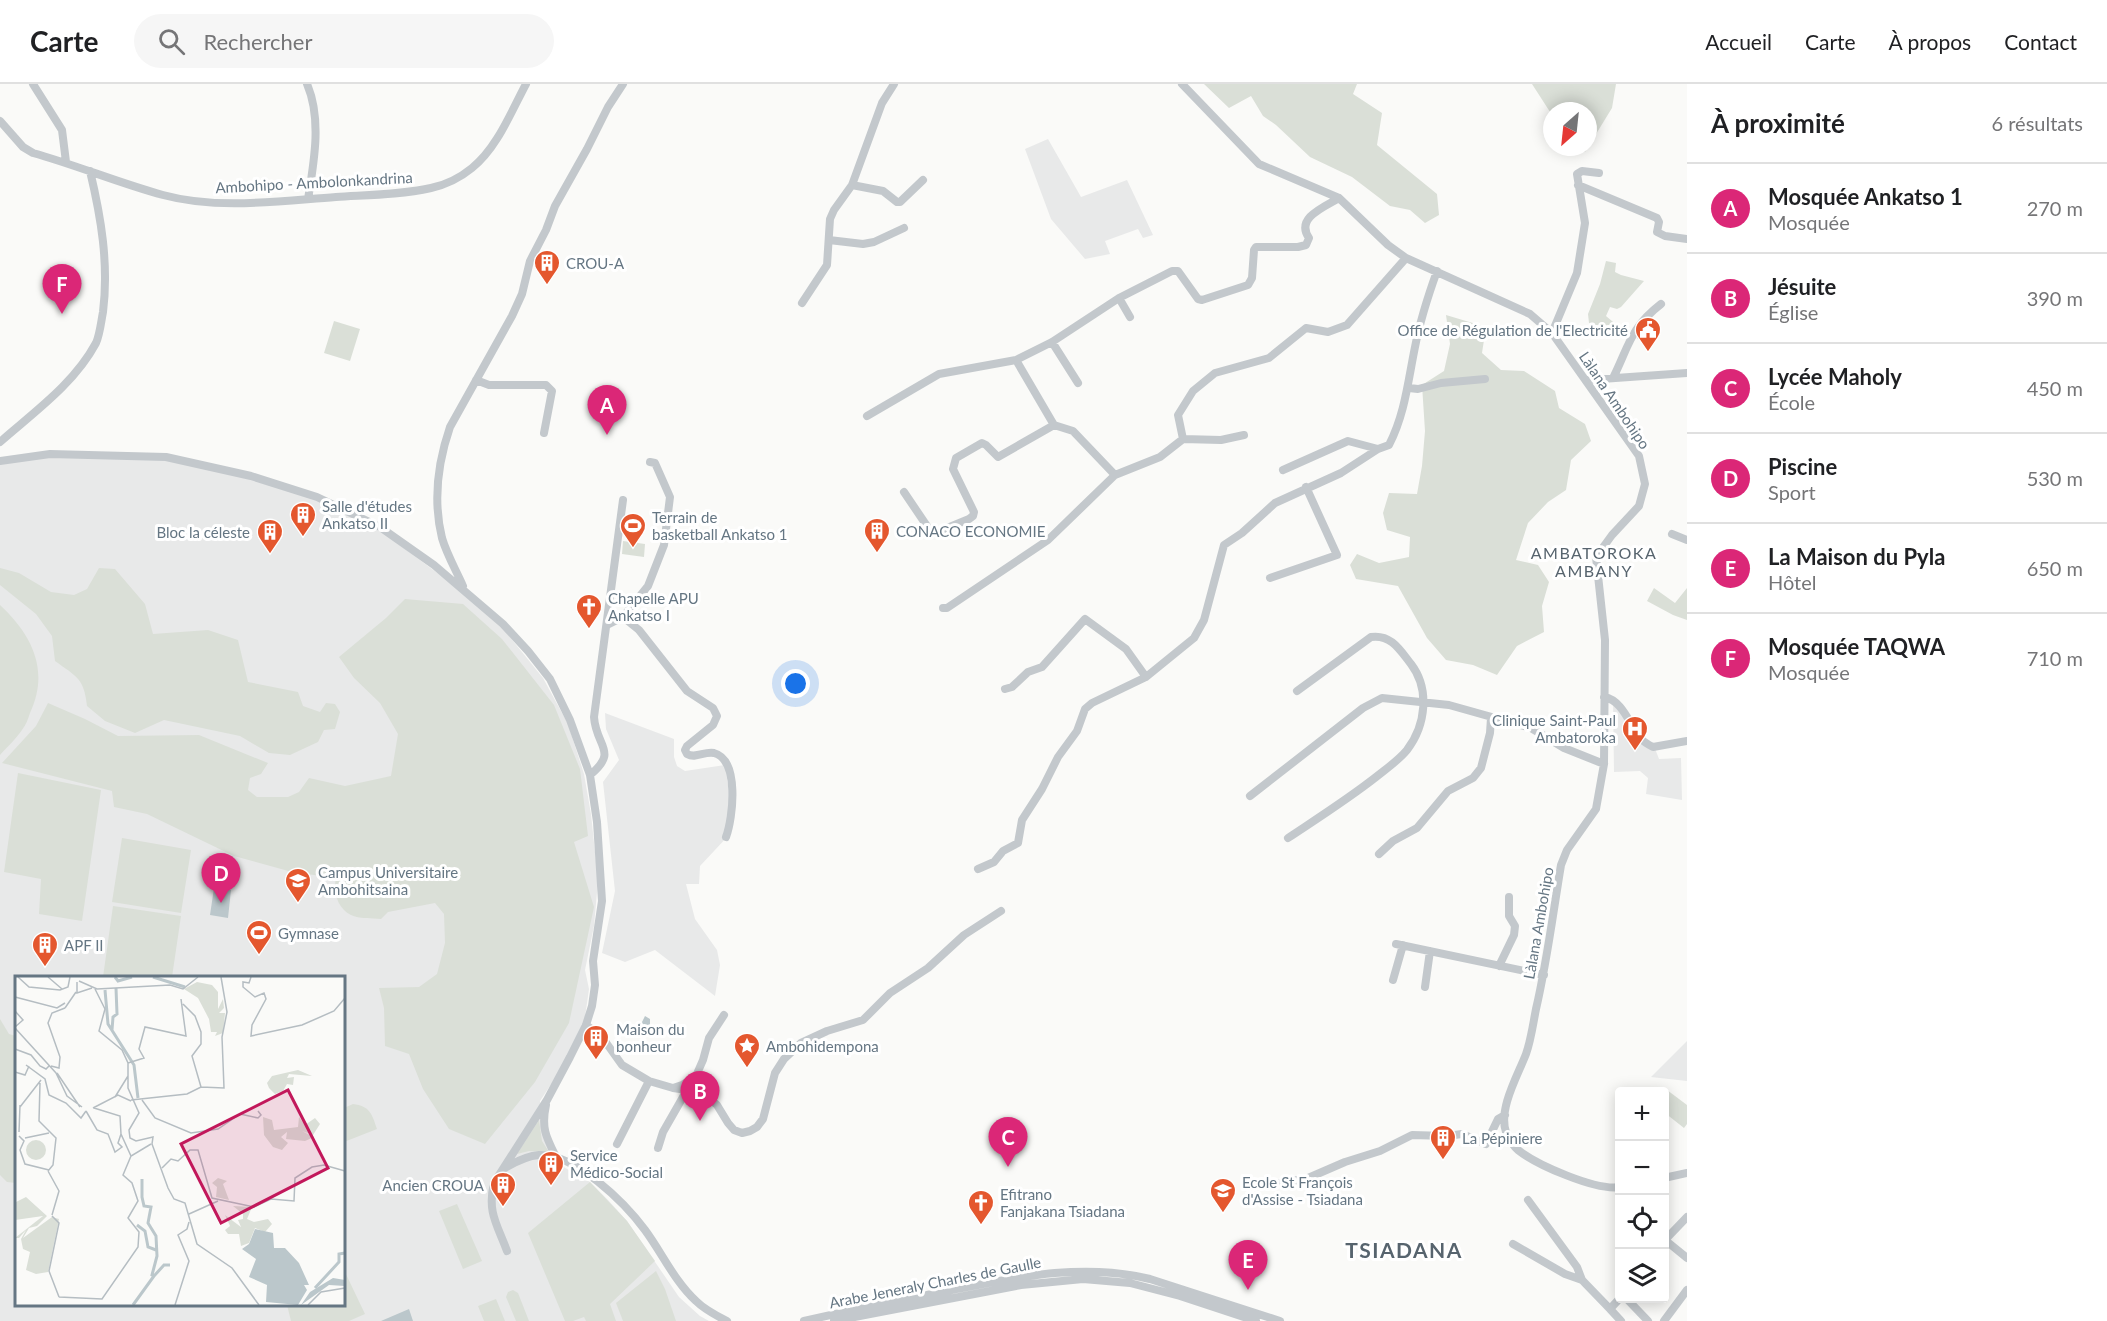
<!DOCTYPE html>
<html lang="fr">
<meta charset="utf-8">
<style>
:root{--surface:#fff;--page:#f6f6f6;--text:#202124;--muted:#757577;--line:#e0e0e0;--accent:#db2777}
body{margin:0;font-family:Lato,sans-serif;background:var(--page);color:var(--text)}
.controls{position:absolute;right:18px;bottom:18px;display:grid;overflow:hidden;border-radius:6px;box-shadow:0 3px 15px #0003}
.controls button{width:54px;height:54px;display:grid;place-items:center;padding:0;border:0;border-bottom:2px solid var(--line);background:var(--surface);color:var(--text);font:30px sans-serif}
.compass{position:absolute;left:1543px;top:18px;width:54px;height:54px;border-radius:50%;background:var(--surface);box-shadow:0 3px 15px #0003;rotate:207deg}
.you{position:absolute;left:796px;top:600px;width:21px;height:21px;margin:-15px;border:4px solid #fff;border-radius:50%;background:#1a73e8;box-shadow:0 0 0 9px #1a73e833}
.badge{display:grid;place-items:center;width:39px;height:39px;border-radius:50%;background:var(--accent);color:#fff;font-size:20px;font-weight:700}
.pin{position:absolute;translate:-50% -50px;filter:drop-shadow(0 2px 3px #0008)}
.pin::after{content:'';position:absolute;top:32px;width:21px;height:18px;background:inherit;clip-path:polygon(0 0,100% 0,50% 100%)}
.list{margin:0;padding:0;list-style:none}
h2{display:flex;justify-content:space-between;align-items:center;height:78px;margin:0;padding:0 24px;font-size:26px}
h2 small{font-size:20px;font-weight:400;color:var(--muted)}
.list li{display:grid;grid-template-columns:39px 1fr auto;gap:18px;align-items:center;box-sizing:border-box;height:90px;padding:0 24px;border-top:2px solid var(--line)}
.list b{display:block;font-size:22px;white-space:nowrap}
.list p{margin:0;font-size:20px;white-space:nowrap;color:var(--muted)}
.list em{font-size:20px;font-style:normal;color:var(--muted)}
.icon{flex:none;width:33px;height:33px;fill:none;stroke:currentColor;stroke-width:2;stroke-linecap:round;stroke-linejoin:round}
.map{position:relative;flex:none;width:1687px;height:1237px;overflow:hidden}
header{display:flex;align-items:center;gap:36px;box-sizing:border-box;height:84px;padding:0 30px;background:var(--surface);border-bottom:2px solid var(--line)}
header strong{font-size:28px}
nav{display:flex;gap:33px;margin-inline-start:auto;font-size:21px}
.search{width:420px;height:54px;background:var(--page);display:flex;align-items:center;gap:15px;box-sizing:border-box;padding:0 21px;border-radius:33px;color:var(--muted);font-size:22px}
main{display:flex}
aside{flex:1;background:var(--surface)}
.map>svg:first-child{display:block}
</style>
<header>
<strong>Carte</strong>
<div class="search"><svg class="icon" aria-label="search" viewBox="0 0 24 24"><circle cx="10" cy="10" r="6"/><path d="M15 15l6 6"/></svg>Rechercher</div>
<nav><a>Accueil</a><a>Carte</a><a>À propos</a><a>Contact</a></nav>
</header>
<main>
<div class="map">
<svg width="1687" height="1237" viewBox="0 0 1687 1237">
<rect width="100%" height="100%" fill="#fafaf8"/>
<path fill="#e8e9e9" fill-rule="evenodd" d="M1048 55 1081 113 1127 96 1153 151 1143 154 1138 145 1105 157 1110 170 1085 175 1051 135 1025 65Z
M51 367 167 372 306 409 378 445 463 508 496 536 543 594 568 640 584 690 591 730 598 797 594 842 585 886 589 905 584 940 569 973 540 1017 541 1030 551 1070 560 1081 590 1098 608 1116 627 1137 679 1213 700 1232 709 1237H0V375ZM16 894H344V1220H16Z
M1613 613 1644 654 1654 662 1659 675 1681 674 1682 716 1646 710 1648 694 1640 687 1614 688Z
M605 629 674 655V673L677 682 685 687 725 681 730 715 729 751 700 782 699 800H686L695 835 717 866 720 881 715 912 655 866 625 878 602 869 615 807 603 698 619 676 606 645Z
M1687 957V997L1651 993Z"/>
<path fill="#dadfd7" d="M1204 0H1357L1353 10 1382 29 1377 61 1437 110 1439 131 1425 139 1410 126 1390 122 1352 93 1310 73 1276 41 1263 32 1251 12 1229 24Z
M1532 0H1616L1612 24 1585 68 1579 63H1588V27H1552V31Z
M1606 177 1616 179 1615 188 1621 191 1644 197 1621 223 1617 225 1610 223 1606 232 1619 243 1615 248 1608 243 1603 247 1589 239 1588 230 1600 200Z
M1446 231 1486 243 1482 269 1501 286 1524 287 1555 307 1559 324 1585 340 1591 357 1571 376 1566 406 1548 418 1528 439 1516 476 1538 481 1549 498 1542 522 1544 548 1517 562 1497 591 1473 581 1446 576 1427 554 1398 502 1356 495 1350 481 1357 470 1379 479 1409 473 1410 453 1387 446 1383 429 1389 409 1417 410 1422 382 1425 347 1422 301 1444 287 1450 260Z
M334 237 360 245 350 277 324 269Z
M1653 239 1655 257 1637 255 1644 243Z
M623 457 645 460 644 473 622 470Z
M0 484 19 489 51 508 74 511 87 505 99 484 115 485 145 520 153 550 208 546 238 556 248 598 298 608 303 622 320 628 326 619 335 620 340 628 335 645 324 646 318 658 290 671 269 669 240 652 164 636 135 649 105 637 87 622C84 594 77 593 55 577L52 552 36 530 0 501Z
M1654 504 1675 519 1687 504V536L1673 531 1647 517Z
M405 515 463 520 502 555 554 621 580 685 588 752 574 758 594 823 569 939 535 998 485 1060 449 1045 423 1005 409 970 385 962 384 924 379 904 419 903 437 890 445 859 444 830 435 819 388 828 381 835C372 834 359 835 351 831 337 824 333 807 336 794L292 788 234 772 147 730 114 723 112 707 2 679 36 642 48 619 85 635 118 652 199 651 268 679 261 690 250 694 248 706 257 713H288L299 708 309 694 345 702 391 692 398 650 380 619 354 594 339 573 386 534Z
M0 521C32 551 50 586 30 629 28 635 26 641 22 646 16 655 7 663 0 671Z
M18 689 101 706 82 837 39 830 41 795 4 788Z
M122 754 191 766 181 829 112 818Z
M113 822 181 832 172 893H103Z
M0 935 9 950 16 952V1099L7 1098 0 1091Z
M1667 1006 1687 1021V1040L1684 1044 1665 1029V1009Z
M353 1020C370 1022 372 1030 377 1045L344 1058V1024Z
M539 1036 542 1057 549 1068 529 1067 517 1070Z
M590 1098 627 1137 655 1177 610 1220 616 1237H586L584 1233 573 1237H565L528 1149Z
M457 1120 482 1177 463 1185 439 1127Z
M344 1186 365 1230 349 1237H291L287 1221 344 1220Z
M656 1187 665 1205 676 1237H623L616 1219Z
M513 1206 518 1209 529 1237H516L506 1213 508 1208Z
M496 1215 505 1237H484L478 1222Z"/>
<path fill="#bbc7cb" d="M214 804 231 806 228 834 210 831Z
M645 932 650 935V941L647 946 640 949 635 945 636 942 642 938Z
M409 1225 413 1237H381Z"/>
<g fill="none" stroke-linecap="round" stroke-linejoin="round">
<path stroke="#c3c8cc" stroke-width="8" d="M33 0 62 46 66 78
M307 0C322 35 314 78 308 115
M1182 0 1259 80 1339 114 1388 161 1406 174 1530 230 1552 249 1639 372 1645 400 1639 422 1612 451 1596 473 1605 556 1604 680 1596 725 1567 766 1561 781C1553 829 1547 878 1536 925 1533 940 1531 956 1526 970 1518 991 1498 1025 1506 1048 1508 1054 1514 1063 1518 1066 1537 1081 1596 1107 1620 1103
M0 37 23 63 33 69C76 81 119 99 163 111 218 126 279 117 336 113 367 111 400 111 431 104 445 101 461 93 472 84 497 64 511 28 526 0
M852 101 883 107 897 118H900L923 96
M1578 101 1657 134 1659 138 1657 148 1665 152 1687 155
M829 156 863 160 874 158 904 144
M1119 214 1130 233
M802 219 827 181 830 135 834 126 852 101 882 19 894 0
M1552 249 1577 189 1585 139 1577 90 1582 87 1599 89
M1052 258 1078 299
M1613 294C1629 262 1630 244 1661 220
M476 296 489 301H546L552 307 544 349
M1587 296 1687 289
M1409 304 1418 305 1441 299 1485 295
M867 332 939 290 1016 276 1052 258 1119 214 1172 187H1178L1198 215 1202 216 1248 201 1252 194 1254 166 1256 163H1298L1306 161 1309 154C1295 134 1324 123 1339 114
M1054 341 1073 347 1115 391
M1183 355 1178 331 1193 307 1215 289 1269 274 1306 244 1328 248 1347 241 1406 174
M0 358C34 328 74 300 96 259 100 250 101 238 103 228 109 180 101 133 90 87
M0 377 50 370 166 373 251 392 317 413 380 443 434 481 503 540 528 567 550 595 570 636 590 691 597 738 602 817 593 877 595 901 592 922 586 941 570 973 547 1016 494 1099C487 1128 497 1140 507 1167
M1283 386 1348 357 1378 365
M904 408 931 448 935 449 969 435 973 432 974 428 953 385 956 374 982 359 986 361 998 373 1054 341 1016 276
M1672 450 1687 456
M1270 494 1337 471 1306 403
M463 502C456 486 447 471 442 454 433 417 438 378 450 343L512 232 522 210 530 177 546 146 555 122 587 65 608 23 623 0
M943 524H947L1048 456 1115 391 1160 373 1183 355 1221 356 1244 351
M623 533 648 502 664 461 670 413 655 379 650 378
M607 541 623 533 639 546 687 607 713 624 717 632 713 641 687 662 685 666 687 670C696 675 704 667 714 669 740 676 733 734 726 753
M1005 605 1012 603 1028 588 1042 583 1085 535 1126 565 1146 593
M1604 613C1623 616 1630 642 1641 655 1644 658 1649 661 1653 663L1687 657
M590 691C619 667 596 663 594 633L623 416
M1250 712 1363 624 1382 614 1449 621 1531 644 1564 664 1604 680
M1288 754C1318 734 1348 715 1376 693 1386 685 1399 676 1407 666 1426 641 1430 605 1411 580 1400 566 1391 550 1371 553L1297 607
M1379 770 1393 757 1417 744 1448 707 1473 694 1481 684 1490 649 1491 634
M978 785 994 778 1003 767 1018 759 1022 736 1042 705 1058 673 1077 647 1085 625 1092 619 1146 593 1194 554 1204 536 1224 461 1242 449 1275 419 1341 389 1378 365 1389 361C1405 330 1408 297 1415 263 1420 237 1428 212 1437 187
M1396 860 1544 891
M1499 882 1514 851 1515 842 1509 832V813
M1393 896 1403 861
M1425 903 1430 867
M586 941 602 953 622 981 649 997 673 1004 682 1001 696 992 703 976 709 954 724 931
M673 1004 687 1006 710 1015 717 1021 728 1039 734 1046 742 1049 750 1047 757 1043 763 1035 775 989 784 975 801 959 827 947 863 936 890 909 928 884 964 851 1001 827
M546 1021C541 1044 546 1053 556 1073
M617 1060 649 997
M658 1064 663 1048 687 1006
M505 1084C515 1078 526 1072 539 1071 575 1069 625 1119 645 1146 662 1169 675 1198 696 1217 705 1226 717 1232 727 1237
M1664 1094 1687 1089
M1277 1100 1308 1094 1345 1078 1380 1067 1412 1051 1447 1052 1462 1050 1486 1060 1498 1035 1505 1031
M1528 1116 1577 1183 1582 1196
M1665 1156 1687 1174
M1664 1157 1687 1133
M1513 1160 1565 1190 1582 1196 1610 1225
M1620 1214 1610 1225 1621 1237
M1626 1214 1648 1237
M804 1237C851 1226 899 1217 947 1207 1013 1194 1082 1178 1150 1195L1280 1237
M834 1237 1021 1201 1083 1195 1130 1199 1180 1212 1256 1237
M1664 1237 1687 1206"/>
</g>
<defs>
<symbol id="building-pin" viewBox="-11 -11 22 30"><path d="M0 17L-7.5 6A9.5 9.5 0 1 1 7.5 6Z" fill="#e4572e" stroke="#fff"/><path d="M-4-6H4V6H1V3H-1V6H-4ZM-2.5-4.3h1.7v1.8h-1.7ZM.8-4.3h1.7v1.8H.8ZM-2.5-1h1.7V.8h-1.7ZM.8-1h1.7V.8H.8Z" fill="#fff"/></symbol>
<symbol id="civic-pin" viewBox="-11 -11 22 30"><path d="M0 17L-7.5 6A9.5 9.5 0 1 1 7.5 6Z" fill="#e4572e" stroke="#fff"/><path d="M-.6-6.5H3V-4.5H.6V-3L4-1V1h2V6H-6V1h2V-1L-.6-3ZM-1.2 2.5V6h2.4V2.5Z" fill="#fff"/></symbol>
<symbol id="stadium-pin" viewBox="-11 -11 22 30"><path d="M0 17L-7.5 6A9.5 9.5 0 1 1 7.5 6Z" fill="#e4572e" stroke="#fff"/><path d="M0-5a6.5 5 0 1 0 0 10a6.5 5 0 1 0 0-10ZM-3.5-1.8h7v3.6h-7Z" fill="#fff"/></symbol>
<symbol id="church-pin" viewBox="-11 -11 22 30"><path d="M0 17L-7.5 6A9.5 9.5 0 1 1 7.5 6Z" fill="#e4572e" stroke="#fff"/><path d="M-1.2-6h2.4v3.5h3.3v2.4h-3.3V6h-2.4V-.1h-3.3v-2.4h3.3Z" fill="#fff"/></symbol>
<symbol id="hospital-pin" viewBox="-11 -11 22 30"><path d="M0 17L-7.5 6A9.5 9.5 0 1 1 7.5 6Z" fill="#e4572e" stroke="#fff"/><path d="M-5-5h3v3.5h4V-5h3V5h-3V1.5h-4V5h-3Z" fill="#fff"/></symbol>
<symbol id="university-pin" viewBox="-11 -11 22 30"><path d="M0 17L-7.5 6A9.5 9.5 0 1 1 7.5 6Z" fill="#e4572e" stroke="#fff"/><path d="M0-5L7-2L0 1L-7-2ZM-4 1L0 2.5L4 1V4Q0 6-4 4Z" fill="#fff"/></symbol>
<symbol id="sight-pin" viewBox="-11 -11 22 30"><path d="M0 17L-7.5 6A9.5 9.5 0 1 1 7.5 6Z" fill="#e4572e" stroke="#fff"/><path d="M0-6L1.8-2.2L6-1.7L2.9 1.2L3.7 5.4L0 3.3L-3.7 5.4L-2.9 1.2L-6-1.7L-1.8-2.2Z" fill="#fff"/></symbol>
<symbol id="school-pin" viewBox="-11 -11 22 30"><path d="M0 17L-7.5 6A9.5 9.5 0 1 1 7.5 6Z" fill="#e4572e" stroke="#fff"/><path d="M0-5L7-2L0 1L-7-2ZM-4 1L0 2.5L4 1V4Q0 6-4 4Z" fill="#fff"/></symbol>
</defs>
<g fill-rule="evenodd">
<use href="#building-pin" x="532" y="164" width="30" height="40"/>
<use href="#civic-pin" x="1633" y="231" width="30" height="40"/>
<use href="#building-pin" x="288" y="416" width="30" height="40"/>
<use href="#stadium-pin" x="618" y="427" width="30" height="40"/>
<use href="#building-pin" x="862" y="432" width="30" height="40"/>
<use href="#building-pin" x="255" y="433" width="30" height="40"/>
<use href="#church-pin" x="574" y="508" width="30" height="40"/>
<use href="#hospital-pin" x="1620" y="630" width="30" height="40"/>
<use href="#university-pin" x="283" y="782" width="30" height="40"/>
<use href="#stadium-pin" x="244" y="834" width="30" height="40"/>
<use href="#building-pin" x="30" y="846" width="30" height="40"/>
<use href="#building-pin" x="581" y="939" width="30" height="40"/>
<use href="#sight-pin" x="732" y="947" width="30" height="40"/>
<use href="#building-pin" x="1428" y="1039" width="30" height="40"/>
<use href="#building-pin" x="536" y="1065" width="30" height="40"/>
<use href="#building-pin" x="488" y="1086" width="30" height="40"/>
<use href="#school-pin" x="1208" y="1092" width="30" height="40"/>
<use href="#church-pin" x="966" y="1104" width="30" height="40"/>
</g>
<g text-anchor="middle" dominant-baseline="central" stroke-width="6" stroke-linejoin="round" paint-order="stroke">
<g font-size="15" fill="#657683" stroke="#fff">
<text transform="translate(314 98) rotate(-3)">Ambohipo - Ambolonkandrina</text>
<text transform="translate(1615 316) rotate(56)">Làlana Ambohipo</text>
<text transform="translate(1538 839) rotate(-80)">Làlana Ambohipo</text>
<text transform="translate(935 1198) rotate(-11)">Arabe Jeneraly Charles de Gaulle</text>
</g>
<g font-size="15" fill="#657683" stroke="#fff" text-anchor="start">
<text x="566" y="179">CROU-A</text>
<text x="1628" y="246" text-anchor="end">Office de Régulation de l'Electricité</text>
<text x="322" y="422">Salle d'études<tspan x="322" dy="17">Ankatso II</tspan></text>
<text x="652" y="433">Terrain de<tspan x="652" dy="17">basketball Ankatso 1</tspan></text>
<text x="896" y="447">CONACO ECONOMIE</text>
<text x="250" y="448" text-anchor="end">Bloc la céleste</text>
<text x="608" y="514">Chapelle APU<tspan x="608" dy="17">Ankatso I</tspan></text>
<text x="1616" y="636" text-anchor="end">Clinique Saint-Paul<tspan x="1616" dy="17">Ambatoroka</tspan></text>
<text x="318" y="788">Campus Universitaire<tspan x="318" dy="17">Ambohitsaina</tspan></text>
<text x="278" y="849">Gymnase</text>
<text x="64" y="861">APF II</text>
<text x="616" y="945">Maison du<tspan x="616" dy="17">bonheur</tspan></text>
<text x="766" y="962">Ambohidempona</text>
<text x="1462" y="1054">La Pépiniere</text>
<text x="570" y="1071">Service<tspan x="570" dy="17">Médico-Social</tspan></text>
<text x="1242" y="1098">Ecole St François<tspan x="1242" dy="17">d'Assise - Tsiadana</tspan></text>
<text x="484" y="1101" text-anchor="end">Ancien CROUA</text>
<text x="1000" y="1110">Efitrano<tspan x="1000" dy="17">Fanjakana Tsiadana</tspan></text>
</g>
<g font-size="16" letter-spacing="1.5" fill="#57646e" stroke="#fff">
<text x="1594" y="468">AMBATOROKA<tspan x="1594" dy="18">AMBANY</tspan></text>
</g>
<g font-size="21" font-weight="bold" letter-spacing="1.5" fill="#57646e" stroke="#fff">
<text x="1404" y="1165">TSIADANA</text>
</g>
</g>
<g transform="translate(15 892)">
<rect width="330" height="330" fill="#fafaf8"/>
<path d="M182 6 197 9 203 16V33L208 23 209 32 204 37H210L208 57 200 60 202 56H196L194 43 183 22 169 13ZM283 94 297 100 274 98 272 102 279 101 278 109 272 108 268 115 260 118 254 112 252 107 257 100ZM248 141 257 144 259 154 283 151 284 141 290 149 300 142 305 148 298 159 287 155 299 161 290 165 271 163 272 156 266 161 273 167 267 174 258 171 249 159ZM11 174a10 10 0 1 1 20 0a10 10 0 1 1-20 0ZM203 202 212 205 208 208 214 224 201 221 202 211 197 207ZM11 221 32 240 22 250 14 252 8 262 37 241 44 243 33 296 21 298 11 294 15 276 8 273 6 263 11 254 4 262H0L28 240 0 244V222L1 226ZM218 230 237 231 232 243 239 246 253 243 257 248 250 256 240 252 234 267 226 270 224 258H213L210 254 215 250 210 239 226 251 223 244 228 243V238Z" fill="#dadfd7"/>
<path d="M240 253 258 257 259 272H270L284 287 294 309H289L292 314 283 329 251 326 252 309 234 301 241 283 227 273 234 268ZM318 302 330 304V310L314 309 286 329 295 316Z" fill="#bbc7cb"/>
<path fill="none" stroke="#bbc7cb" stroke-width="3" d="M100 1 103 5 117 1M138 1 170 11M90 14 93 48 119 89 123 122M97 54 98 41 102 38 101 12M122 249 130 255 133 271 141 274M139 300 149 289H155M300 312 324 286V278L330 277M118 329 139 300 137 299 142 280 141 260 133 247 136 231 129 230 127 221V203"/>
<path fill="none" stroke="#b5bdc2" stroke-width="1.5" d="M3 1 14 11 45 14 53 11 55 1M33 1 47 13M236 1 234 7 228 6V11L240 21 249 17 251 23 237 49 236 60 287 49 319 35 330 22M64 5 82 13 155 9 168 13 183 1M62 6V17L77 12M80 13 90 33 84 55 107 74 113 87V112L124 137 114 154 115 162 121 165 138 161 137 168 153 212 159 223 170 227 182 268 217 292 244 329M0 21 42 32 50 27M168 28 180 40 186 56V68L177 80 186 111M50 32 61 16M0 35 8 44 0 51M0 52 41 97 52 120 67 131M0 73 16 79 25 90 31 93 34 90M113 87 129 82 124 73 130 51 171 60 166 23M11 89 30 103 34 119 51 127 66 142 71 135M36 90 44 92 45 81 33 47 37 37 50 32M0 96 10 99 14 90M42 97 65 131M25 107 24 145 41 162 38 189 33 195M100 121 113 100M116 124 172 118 186 111 209 112 207 61 212 36 206 1M127 124 140 142 176 157 203 153 225 138M5 131 26 104M78 132 103 119 116 125M79 132 105 140 106 158 116 180M71 135 82 154 93 158 100 176 107 171 103 167 106 158M225 138 243 142 246 139 243 135M4 156 5 129M4 160 9 165 5 174 10 188 34 194M10 162 34 157M147 192 156 183 163 185 175 174H183L197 222 239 231 256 223 279 225 280 202 297 191 309 189 330 195M33 195 44 215 37 239M174 238 203 225M37 240 44 247 34 295 44 321M44 321 87 323 123 271 124 256 113 242 123 225 117 207 108 199 116 180 136 168M160 329 174 285 163 259 172 253 174 246M293 329 306 316 330 312"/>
<path fill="#c2185b" fill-opacity="0.15" stroke="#c2185b" stroke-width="3" d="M273 114 313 192 206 247 166 168Z"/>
<rect width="330" height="330" fill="none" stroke="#657683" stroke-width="3"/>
</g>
</svg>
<div class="controls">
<button>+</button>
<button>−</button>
<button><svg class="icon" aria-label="locate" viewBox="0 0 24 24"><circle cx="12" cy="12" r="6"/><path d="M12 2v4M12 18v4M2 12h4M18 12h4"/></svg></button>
<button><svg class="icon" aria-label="layers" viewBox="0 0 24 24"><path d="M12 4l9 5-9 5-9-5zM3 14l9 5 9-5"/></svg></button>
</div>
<svg class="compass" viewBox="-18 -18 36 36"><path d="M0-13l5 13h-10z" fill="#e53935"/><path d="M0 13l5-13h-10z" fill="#757577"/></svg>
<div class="you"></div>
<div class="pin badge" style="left:607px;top:351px">A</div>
<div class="pin badge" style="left:700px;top:1037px">B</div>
<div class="pin badge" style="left:1008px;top:1083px">C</div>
<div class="pin badge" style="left:221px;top:819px">D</div>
<div class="pin badge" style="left:1248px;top:1206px">E</div>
<div class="pin badge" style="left:62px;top:230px">F</div>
</div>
<aside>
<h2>À proximité<small>6 résultats</small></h2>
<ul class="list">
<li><span class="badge">A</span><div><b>Mosquée Ankatso 1</b><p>Mosquée</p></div><em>270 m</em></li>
<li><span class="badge">B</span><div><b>Jésuite</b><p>Église</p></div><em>390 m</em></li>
<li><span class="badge">C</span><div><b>Lycée Maholy</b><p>École</p></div><em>450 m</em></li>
<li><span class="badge">D</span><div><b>Piscine</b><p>Sport</p></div><em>530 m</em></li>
<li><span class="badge">E</span><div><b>La Maison du Pyla</b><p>Hôtel</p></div><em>650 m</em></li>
<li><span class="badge">F</span><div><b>Mosquée TAQWA</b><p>Mosquée</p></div><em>710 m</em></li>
</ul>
</aside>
</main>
